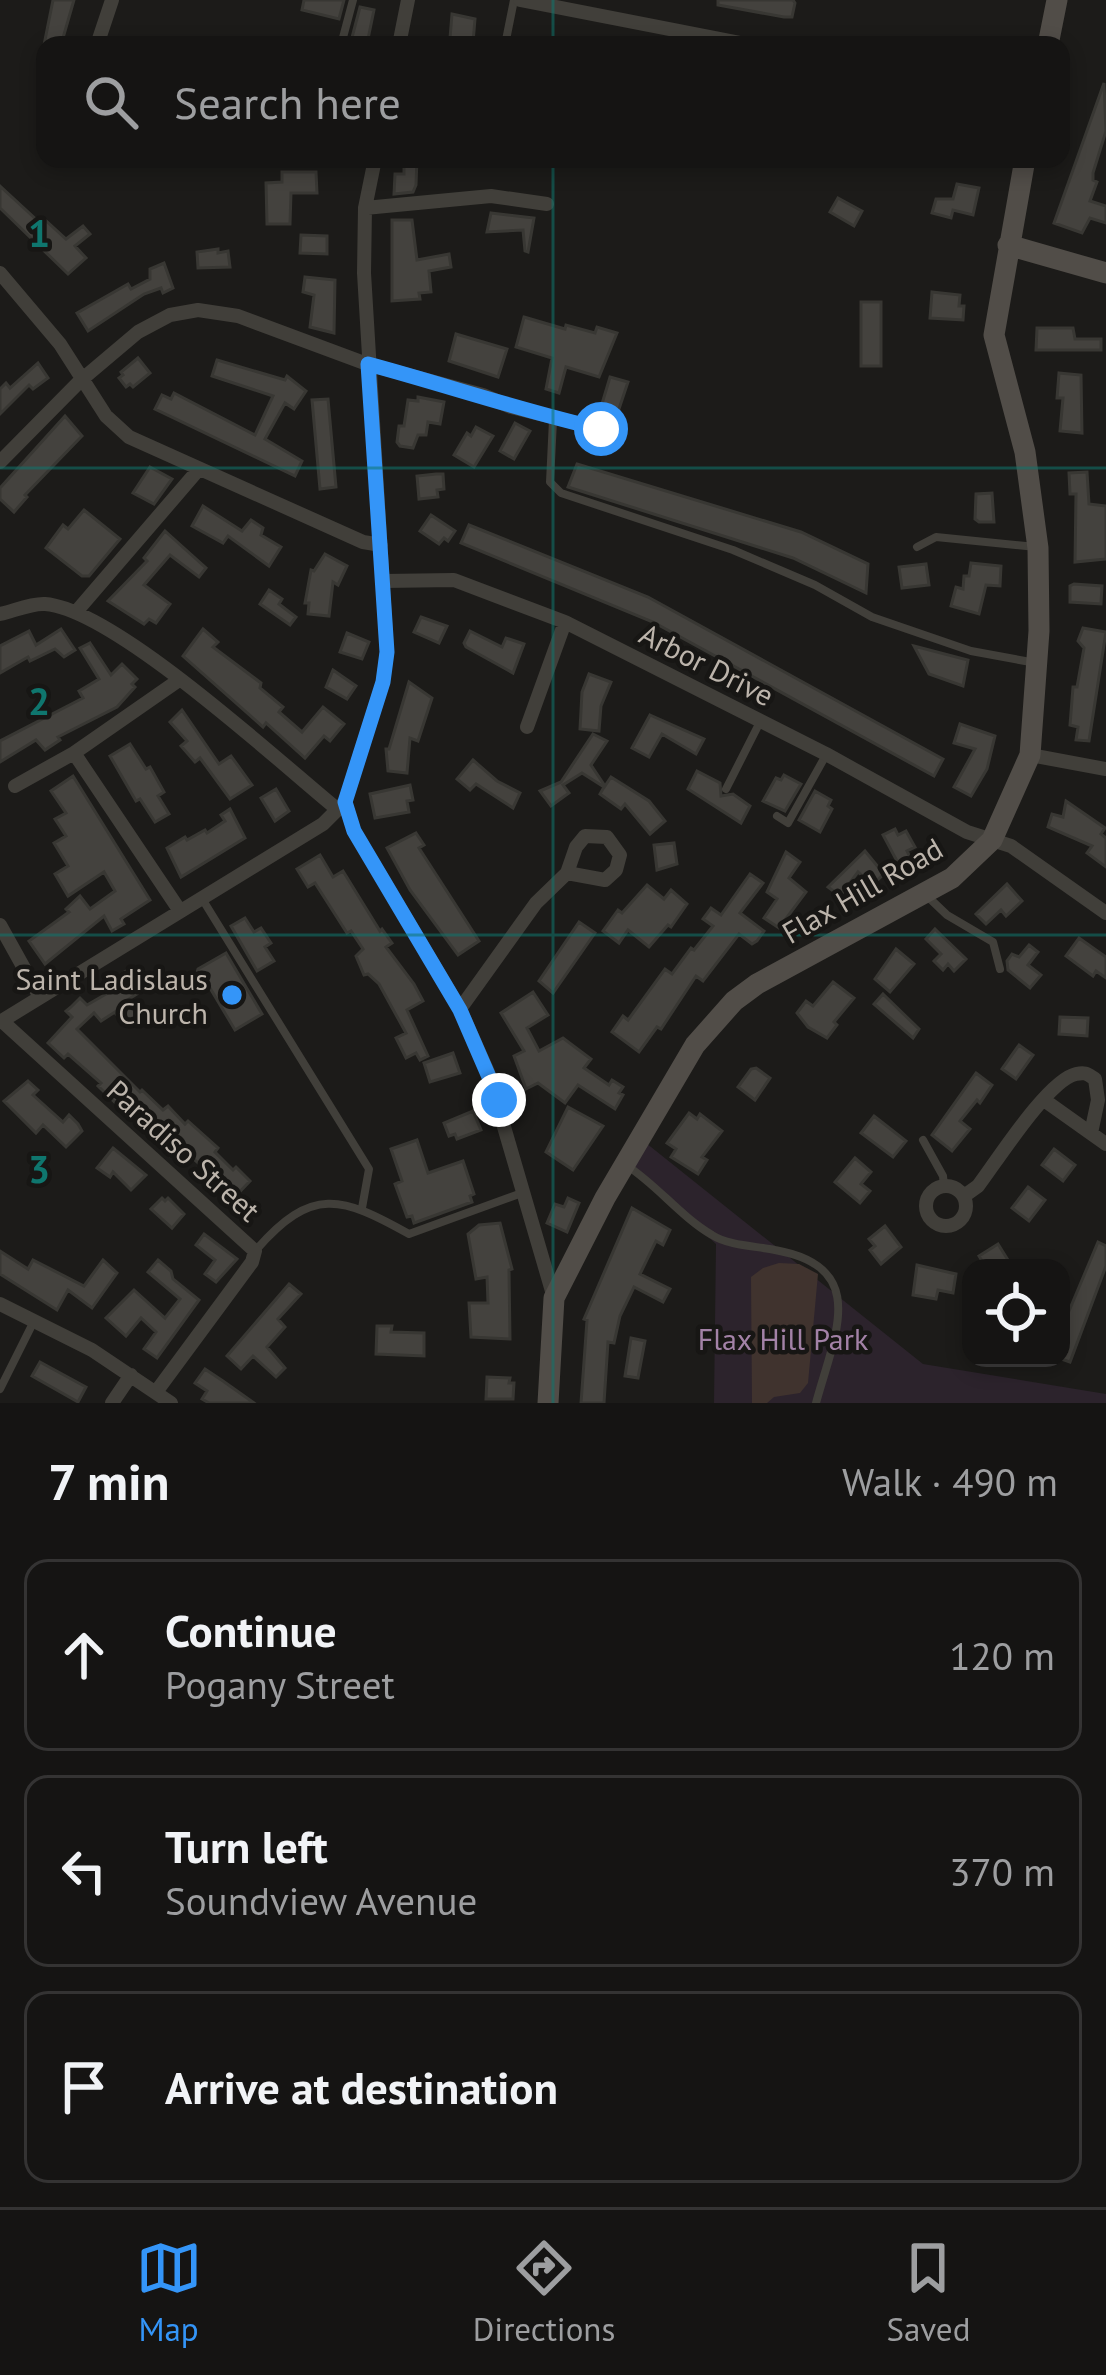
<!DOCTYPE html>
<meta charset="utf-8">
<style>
:root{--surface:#151413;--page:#222121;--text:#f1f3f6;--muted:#9d9ea0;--line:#343333;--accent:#3495f8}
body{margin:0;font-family:"PT Sans",sans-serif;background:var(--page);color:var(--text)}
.controls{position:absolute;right:36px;bottom:36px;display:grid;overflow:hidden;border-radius:24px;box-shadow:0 6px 18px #0003}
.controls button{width:108px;height:108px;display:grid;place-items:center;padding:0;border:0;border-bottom:3px solid var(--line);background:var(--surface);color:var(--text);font:60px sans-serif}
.stop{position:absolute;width:36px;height:36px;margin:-27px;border:9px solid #3495f8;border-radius:50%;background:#fff}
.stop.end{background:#3495f8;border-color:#fff;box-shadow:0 3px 12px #0008}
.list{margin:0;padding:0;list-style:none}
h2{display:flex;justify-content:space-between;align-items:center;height:156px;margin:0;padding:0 48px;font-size:51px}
h2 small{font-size:39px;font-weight:400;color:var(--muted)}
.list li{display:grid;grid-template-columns:78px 1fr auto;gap:36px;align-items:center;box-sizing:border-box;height:192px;margin:0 24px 24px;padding:0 24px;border:3px solid var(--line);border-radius:24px}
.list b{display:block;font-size:45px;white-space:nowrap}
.list p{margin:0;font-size:39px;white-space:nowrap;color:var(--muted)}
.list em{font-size:39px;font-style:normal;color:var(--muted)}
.icon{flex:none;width:66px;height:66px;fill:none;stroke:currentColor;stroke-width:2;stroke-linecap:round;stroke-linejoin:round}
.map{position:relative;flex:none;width:1106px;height:1403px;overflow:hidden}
.search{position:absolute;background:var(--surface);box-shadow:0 6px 18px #0003;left:36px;right:36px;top:36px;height:132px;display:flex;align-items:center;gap:30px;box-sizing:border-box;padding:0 42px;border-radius:24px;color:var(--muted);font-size:45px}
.sheet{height:804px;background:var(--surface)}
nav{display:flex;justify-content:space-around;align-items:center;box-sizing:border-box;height:168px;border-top:3px solid var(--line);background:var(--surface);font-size:33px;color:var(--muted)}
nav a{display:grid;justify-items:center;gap:6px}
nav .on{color:var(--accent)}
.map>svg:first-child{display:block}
</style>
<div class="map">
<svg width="1106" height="1403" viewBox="0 0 1106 1403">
<rect width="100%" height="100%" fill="#1c1b19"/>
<path fill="#2c232c" d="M646 1143 923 1364 1106 1394V1403H714L716 1244 633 1168Z"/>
<path fill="#40332e" d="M779 1263 799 1264 818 1274 808 1383 800 1393 774 1397 767 1403H752L751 1277 763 1268Z"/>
<path fill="#44423e" stroke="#383733" stroke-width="3" d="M53 0H74L61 45H44Z
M304 0H344L339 19 302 10Z
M718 0H793L795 3 792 17H784L718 5Z
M360 7 374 10 368 39 365 45H350Z
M452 14 475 19 473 43 450 38Z
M1104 83 1106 131 1093 173V180L1097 182 1090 201 1106 206V223L1090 218 1082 233 1054 223Z
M404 159H417L416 185 413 192 394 194 395 174H404Z
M282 172H316L317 193H291L290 224H267L266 183 282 182Z
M957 184 979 188 973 215 953 210 951 218 932 213 936 199H953Z
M0 186 39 222 43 218 66 239 83 226 90 234 75 246 86 258 68 274 0 208Z
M838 198 862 211 854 226 830 212Z
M491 213 534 218 528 252 525 251 523 230 487 232Z
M392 220H412L417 260 449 254 451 267 429 271 431 292 419 293 420 299 392 301Z
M301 235 327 236V254L300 253Z
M218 249V253L228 251 230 267 198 268 197 252Z
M164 263 173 288 163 293 161 288 144 294 88 331 77 313 128 284 131 289 150 279V269Z
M305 277 335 280 334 333 310 327 314 295 303 292Z
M932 292 960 295 959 306H964L963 320 930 318Z
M861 302H881V366H861Z
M524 317 565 329 566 325 595 333 597 327 617 333 599 377 566 367 559 393 546 389 552 358 516 347Z
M1037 328H1073L1075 339H1101V350H1036Z
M456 334 507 349 498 377 449 361Z
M138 358 150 373 133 387 130 384 126 387 119 378 123 375 121 372Z
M217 360 285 380 287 376 306 391 294 409 285 403 265 439 302 461 295 476 155 409 162 395 171 399 174 393 255 435 273 396 212 376Z
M38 363 48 378 33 389 29 385 0 414V389L6 383 10 388Z
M1059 373 1081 375 1082 433 1060 431 1063 398H1057Z
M610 377 628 382 618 412 601 407Z
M418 397 444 402 440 424 428 422 426 435H418L413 448 400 446 397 442 399 426H404L408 400 418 401Z
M328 399 336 487 320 489 312 400Z
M65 416 82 436 25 495 27 497 14 512 0 499V488Z
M515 423 530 431 514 459 500 451Z
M476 427 493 436 474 467 454 455 467 433 471 436Z
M577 464 801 532 868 564 866 593 793 558 568 487Z
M150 467 172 479 154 504 133 493Z
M1087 472 1089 504 1106 506V559L1075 562 1076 494H1070L1069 473Z
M436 474H443L444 489 437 490 438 497 419 499 417 476Z
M992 493 994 522H979L975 519 976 494Z
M203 506 242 531 251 520 263 528 261 535 281 547 269 566 228 536 223 543 192 526Z
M84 510 120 539 89 576H82L46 548 63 525 68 529Z
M431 515 455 531 448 541 444 538 439 544 420 531Z
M469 525 648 597 943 759 934 776 653 622 461 543Z
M165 531 206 568 199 577 170 555 144 585 170 604 156 623 149 619 144 624 108 601 147 561 144 558Z
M325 554 347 566 338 585 333 582 329 616 308 614 309 603H305L311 570 314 571Z
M971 563 1001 566 1000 586 986 585 979 614 951 606 956 587 963 589 964 576H969Z
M926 564 929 585 902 588 899 567Z
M1074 584 1102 586 1101 604 1070 602V586Z
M269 590 282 599 279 604 296 617 290 625 260 604Z
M421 617 447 626 439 643 414 632Z
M1083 628 1106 632 1089 741 1076 740 1078 727 1070 725 1073 687H1077L1084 648 1078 641Z
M61 629 75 650 64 657 55 649 30 661 28 657 0 673V646L29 631 36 645Z
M203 629 218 642 213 647 261 683 260 688 283 707 279 712 302 732 323 707 344 724 330 741 324 736 305 758 266 723 263 727 183 656Z
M470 631 502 647 506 638 524 644 513 673 466 647 464 643Z
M347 633 369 642 362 659 340 652Z
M90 643 111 675 122 664 137 679 132 684 135 687 117 707 58 737 60 740 45 750 36 740 0 762V741L83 698 79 691 99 679 80 648Z
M914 646 968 660 963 686 929 674Z
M333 670 356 686 347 699 326 687Z
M589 674 611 682 601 706 599 731 580 729 582 692Z
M409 682 432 698 418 741 410 738 407 773 388 771 386 749H389Z
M182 710 219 764 231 756 252 785 230 799 200 758 195 762 181 746 187 741 170 722Z
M650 715 704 739 696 754 662 734 649 757 632 748Z
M960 724 995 736 987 769 971 796 954 787 975 749 954 743Z
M593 734 607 741 591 765 605 786 611 777 649 801 665 821 650 834 625 804 621 809 600 794 604 787 582 773 563 785 569 793 551 806 540 791 561 782Z
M130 744 146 769 150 767 164 792 158 796 169 814 155 822 140 799 136 801 110 756Z
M473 760 497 781 520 793 513 808 476 784 470 790 457 779Z
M697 771 720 783 721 796 733 794 750 806 741 823 688 789Z
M784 775 801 784 785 811 763 801 776 778 781 780Z
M73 776 150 900 121 919 124 924 112 931 104 916 45 964 29 941 69 912 66 909 80 896 90 909 115 891 104 872 68 896 55 874 68 866 54 843 66 836 55 819 66 813 51 791Z
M410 785 413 800 407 801 409 812 375 818 370 794Z
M276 789 289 811 275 821 261 798Z
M815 791 831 800 828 806 832 809 820 832 799 820Z
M1066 801 1105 828 1101 834 1106 838V867L1087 853 1092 846 1048 827 1052 814 1063 817Z
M230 809 245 838 181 877 167 848 185 837 187 840 205 830 207 833 225 821 221 815Z
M895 829 898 835 906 831 915 847 907 851 910 857 898 863 883 835Z
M416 833 424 845 419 848 479 941 458 955 410 890 387 848Z
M674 843 677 864 657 870 654 845Z
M865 851 884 874 872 885 858 872 840 896 828 887Z
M786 852 800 862 789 878 806 892 779 928 764 918 777 899 767 892Z
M320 855 333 877 343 871 380 931 382 929 392 943 386 947 414 984 423 1001 407 1010 428 1056 420 1060 416 1053 406 1058 396 1038 406 1033 379 984 368 974 364 975 356 956 363 949 351 931 347 933 315 883 308 887 297 869Z
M750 874 763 883 740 913 764 931 757 941 752 944 739 934 703 981 696 976 661 1029 657 1027 639 1052 612 1032 623 1016 628 1020 665 969 672 974 691 948 694 950 713 926 703 919 711 908 721 915Z
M1007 884 1022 901 1006 916 1001 910 986 924 976 914Z
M647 885 664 899 671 890 687 904 671 927 668 925 649 947 628 930 619 943 603 931 618 910 622 913Z
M245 918 254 932 261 928 271 943 265 947 274 961 257 971 231 926Z
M579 922 595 933 553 993 539 981Z
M935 929 966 959 954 971 948 964 943 970 934 961 941 954 926 939Z
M1079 938 1106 957V978L1096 971 1093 976 1066 956Z
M1029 945 1038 952 1028 965 1041 975 1030 988 1008 970 1007 961 1012 954 1019 957Z
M896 949 914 964 890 992 875 979Z
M226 953 262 1014 235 1030 204 978 193 986 198 969Z
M128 970 140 992 129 999 137 1017 123 1025 115 1012 101 1021 94 1013 77 1029 140 1092 142 1090 163 1110 168 1106 185 1124 188 1121 218 1148 215 1152 233 1170 236 1167 250 1181 231 1201 212 1184 217 1180 186 1152 189 1148 183 1143 171 1154 172 1142 159 1129 156 1132 135 1111 129 1116 98 1086 101 1083 68 1054 64 1058 48 1043 72 1017 66 1011 71 1007 80 998 87 1005 120 986 115 977Z
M833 982 854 998 834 1022 837 1025 827 1038 808 1027 797 1013 806 1001 813 1006Z
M533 992 548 1015 527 1028 539 1051 563 1038 591 1059 584 1068 609 1085 612 1080 623 1087 619 1093 623 1095 615 1109 578 1085 565 1103 538 1083 526 1089 514 1056 524 1051 501 1013Z
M883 994 919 1029 913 1038 874 1004Z
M1060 1017 1088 1018 1087 1036 1059 1034Z
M1019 1045 1033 1055 1016 1079 1002 1069Z
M453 1053 460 1073 430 1082 424 1063Z
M756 1068 770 1078 755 1100 738 1087 751 1069Z
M976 1073 992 1085 980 1103 977 1100 960 1121 970 1129 952 1151 932 1135Z
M28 1081 38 1090 33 1095 63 1122 69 1115 78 1124 82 1131 66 1147 43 1125 36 1133 4 1101Z
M568 1107 603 1126 573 1170 546 1152Z
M473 1111 481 1130 457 1139 455 1134 449 1136 444 1123Z
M689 1113 697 1119 700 1114 722 1131 702 1157 707 1160 698 1174 671 1157 676 1149 667 1143Z
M874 1116 906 1141 893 1157 861 1133Z
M417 1140 428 1173 463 1161 474 1194 470 1196 472 1202 414 1223 412 1216 407 1217 395 1184 402 1181 391 1149Z
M113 1148 146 1175 131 1190 113 1172 110 1177 97 1168Z
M1054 1149 1075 1165 1063 1181 1042 1165Z
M855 1158 871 1172 861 1184 870 1191 860 1203 835 1182Z
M1028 1187 1045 1200 1029 1221 1012 1208Z
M162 1198 165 1201 168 1198 184 1214 172 1228 151 1209Z
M568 1198 579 1203 567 1232 547 1223 555 1204 564 1207Z
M632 1208 670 1230 663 1245 656 1241 640 1274 670 1289 663 1302 634 1287 620 1316 614 1343 608 1342 604 1403H581L587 1320 584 1319Z
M500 1223 512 1269 509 1270 510 1339 471 1337 469 1303H488L487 1277 476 1279 468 1234 479 1225Z
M885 1226 901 1247 881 1264 870 1250 875 1246 869 1239Z
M204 1234 237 1259 216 1282 205 1274 215 1260 196 1245Z
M1098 1242 1106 1246V1266L1070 1362 1061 1359V1330Z
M998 1244 1013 1268H971L982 1261 979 1256Z
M0 1251 28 1269 33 1260 84 1286 103 1260 117 1273 92 1308 68 1290 57 1310 0 1274Z
M158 1260 171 1271 173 1279 199 1300 157 1358 144 1349 156 1332 141 1318 126 1336 106 1318 134 1290 165 1318 180 1299 148 1272Z
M917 1265 956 1274 953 1293 938 1290 936 1299 913 1295Z
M289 1284 301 1294 278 1319 285 1327 267 1347 285 1368 276 1377 253 1356 241 1369 227 1356Z
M377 1326H392L391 1332 424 1333V1356L376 1354Z
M631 1338 645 1341 638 1378 625 1376Z
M40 1362 86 1387 78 1402 32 1376Z
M205 1369 223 1381 254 1403H209L202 1399 207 1391 195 1383Z
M487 1377 510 1378 509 1383H514L513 1399H486Z"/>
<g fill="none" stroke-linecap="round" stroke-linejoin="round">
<path stroke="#413f3a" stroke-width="8" d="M341 45 353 0
M505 45 514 0
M553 420 550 482 561 493 733 550 815 585 872 617 971 651 1036 663
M917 547 936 537 1036 547
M726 789 760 722
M777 816 788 823 826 755
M926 895 947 915 993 942 1000 969
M201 897 369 1169 362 1208
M923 1140 943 1176 944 1186
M626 1165C657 1185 681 1217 712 1235 729 1246 756 1246 775 1250 871 1267 834 1336 816 1403
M256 1250C312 1186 341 1196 409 1234L522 1193
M0 1389 34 1321"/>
<path stroke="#413f3a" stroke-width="14" d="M520 0 751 45
M97 45 112 0
M399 45 408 0
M375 159 365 208 364 273 387 652 383 682 345 802 354 831 460 1009 488 1072 554 1298
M365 208 491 196 547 204
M0 273 60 344 106 416 129 437 363 542 381 545
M0 462 80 381 138 332 170 315 198 310 238 316 367 364 483 395 511 407 601 429
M384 581 454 580 565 622 826 754 967 832 1011 846 1106 913
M76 612 199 469
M0 614C14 611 31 603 45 604 114 609 278 761 337 809
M527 727 565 622
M74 753 180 911
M1030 755 1106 769
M15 786 74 753 179 680
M0 925 40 997
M460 1009 536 903 567 873 576 847 585 836 607 837 620 855 616 870 605 880 567 873
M2 1021 255 1251 252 1262 156 1392
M0 1022 323 824 345 802
M1044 1100 1106 1144
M926 1206a20 20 0 1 1 40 0a20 20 0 1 1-40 0Z
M964 1196 978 1186C997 1161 1048 1080 1076 1074 1086 1072 1087 1074 1095 1079L1098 1100 1091 1133
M0 1304 92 1350 171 1403
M112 1403 131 1375"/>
<path stroke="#514d48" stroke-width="21" d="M1048 45 1057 0
M1008 245 1106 273
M548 1403 554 1298 605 1198 695 1045 734 1001 757 984 952 878 992 840 1030 755 1039 631 1038 548 1025 452 994 335 1025 159"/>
</g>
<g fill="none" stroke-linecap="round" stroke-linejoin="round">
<path stroke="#3495f8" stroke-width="15" d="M499 1100 460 1010 354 831 345 802 383 682 387 652 368 364C446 385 522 411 601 429"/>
</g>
<path fill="none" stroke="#0f766e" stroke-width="3" stroke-opacity="0.55" d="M553 0V45M553 159V1403M0 468H1106M0 935H1106"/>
<circle fill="#3495f8" stroke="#171614" stroke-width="4.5" cx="232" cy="995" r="12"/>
<g text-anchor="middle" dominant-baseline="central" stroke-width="9" stroke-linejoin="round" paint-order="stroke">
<g font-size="30" fill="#bcb4ab" stroke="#171614">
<text transform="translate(707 664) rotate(27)">Arbor Drive</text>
<text transform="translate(862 890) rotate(-30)">Flax Hill Road</text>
<text transform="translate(184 1150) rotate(42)">Paradiso Street</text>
</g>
<g font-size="30" fill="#bcb4ab" stroke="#171614" text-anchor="end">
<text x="208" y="978">Saint Ladislaus<tspan x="208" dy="34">Church</tspan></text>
</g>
<g font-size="30" fill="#a382a7" stroke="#171614">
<text x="783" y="1338">Flax Hill Park</text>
</g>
</g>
<g font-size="39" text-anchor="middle" font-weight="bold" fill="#0f766e" stroke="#171614" stroke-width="9" stroke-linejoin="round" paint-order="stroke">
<text x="39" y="247">1</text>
<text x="39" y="715">2</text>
<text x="39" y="1183">3</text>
</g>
</svg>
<div class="controls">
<button><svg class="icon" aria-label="locate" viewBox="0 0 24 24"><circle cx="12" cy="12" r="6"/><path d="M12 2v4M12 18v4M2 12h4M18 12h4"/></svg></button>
</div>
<div class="stop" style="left:601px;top:429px"></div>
<div class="stop end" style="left:499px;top:1100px"></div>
<div class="search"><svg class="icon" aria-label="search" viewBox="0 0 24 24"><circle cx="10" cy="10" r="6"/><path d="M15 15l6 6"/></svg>Search here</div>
</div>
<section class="sheet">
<h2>7 min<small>Walk · 490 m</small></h2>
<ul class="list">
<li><svg class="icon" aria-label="ahead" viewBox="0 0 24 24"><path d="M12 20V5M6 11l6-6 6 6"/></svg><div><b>Continue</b><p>Pogany Street</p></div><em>120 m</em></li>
<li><svg class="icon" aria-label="left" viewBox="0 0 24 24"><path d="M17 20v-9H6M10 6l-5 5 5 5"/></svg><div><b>Turn left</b><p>Soundview Avenue</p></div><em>370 m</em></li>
<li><svg class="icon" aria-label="arrive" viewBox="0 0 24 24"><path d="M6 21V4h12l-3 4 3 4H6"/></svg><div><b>Arrive at destination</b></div></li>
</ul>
</section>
<nav>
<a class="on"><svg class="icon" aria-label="map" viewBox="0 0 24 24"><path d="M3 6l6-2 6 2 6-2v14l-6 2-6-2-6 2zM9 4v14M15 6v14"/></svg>Map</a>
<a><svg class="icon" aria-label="directions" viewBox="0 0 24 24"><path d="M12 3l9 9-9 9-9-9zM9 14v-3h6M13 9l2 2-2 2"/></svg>Directions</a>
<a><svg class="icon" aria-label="saved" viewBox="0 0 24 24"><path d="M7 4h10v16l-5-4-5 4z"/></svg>Saved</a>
</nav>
